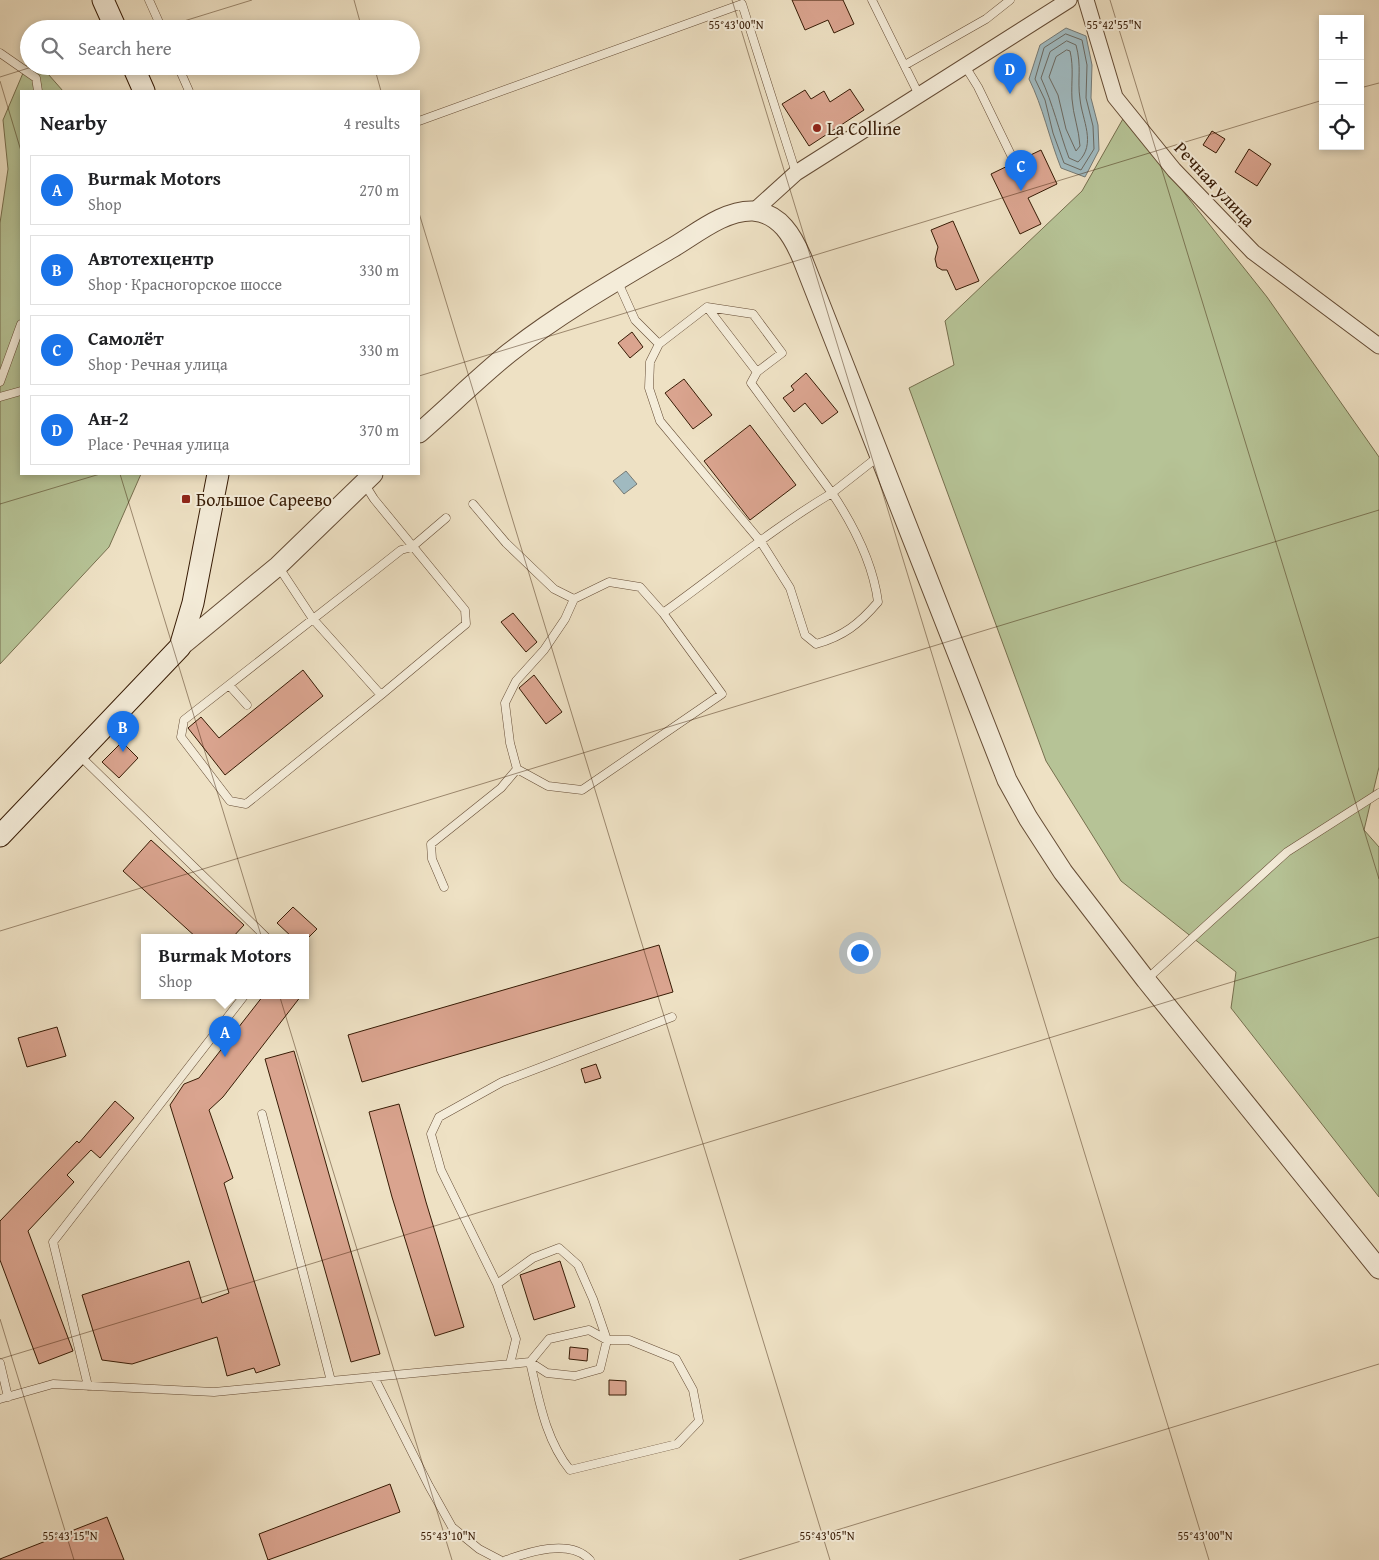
<!DOCTYPE html>
<meta charset="utf-8">
<style>
:root{--surface:#fff;--page:#f2f2f2;--text:#202124;--muted:#757577;--line:#e0e0e0;--accent:#1a73e8}
body{margin:0;font-family:"Gentium Book Plus",serif;background:var(--page);color:var(--text)}
.controls{position:absolute;right:15px;top:15px;display:grid;overflow:hidden;border-radius:0px;box-shadow:0 2px 8px #0003}
.controls button{width:45px;height:45px;display:grid;place-items:center;padding:0;border:0;border-bottom:1px solid var(--line);background:var(--surface);color:var(--text);font:25px sans-serif}
.you{position:absolute;left:859px;top:952px;width:18px;height:18px;margin:-12px;border:4px solid #fff;border-radius:50%;background:#1a73e8;box-shadow:0 0 0 8px #1a73e833}
.badge{display:grid;place-items:center;width:32px;height:32px;border-radius:50%;background:var(--accent);color:#fff;font-size:16px;font-weight:700}
.pin{position:absolute;translate:-50% -41px;filter:drop-shadow(0 1px 2px #0008)}
.pin::after{content:'';position:absolute;top:26px;width:18px;height:15px;background:inherit;clip-path:polygon(0 0,100% 0,50% 100%)}
.popup{position:absolute;left:141px;top:934px;width:168px;height:65px;box-sizing:border-box;display:grid;place-content:center;border-radius:0px;background:var(--surface);filter:drop-shadow(0 1px 4px #0005);font-size:16px;white-space:nowrap;color:var(--muted)}
.popup b{font-size:19px;color:var(--text)}
.popup::after{content:'';position:absolute;left:50%;top:100%;margin-left:-10px;border:10px solid transparent;border-top-color:var(--surface)}
.list{margin:0;padding:0;list-style:none}
h2{display:flex;justify-content:space-between;align-items:center;height:65px;margin:0;padding:0 20px;font-size:21px}
h2 small{font-size:16px;font-weight:400;color:var(--muted)}
.list li{display:grid;grid-template-columns:32px 1fr auto;gap:15px;align-items:center;box-sizing:border-box;height:70px;margin:0 10px 10px;padding:0 10px;border:1px solid var(--line);border-radius:0px}
.list b{display:block;font-size:19px;white-space:nowrap}
.list p{margin:0;font-size:16px;white-space:nowrap;color:var(--muted)}
.list em{font-size:16px;font-style:normal;color:var(--muted)}
.icon{flex:none;width:28px;height:28px;fill:none;stroke:currentColor;stroke-width:2;stroke-linecap:round;stroke-linejoin:round}
.map{position:relative;flex:none;width:1379px;height:1560px;overflow:hidden}
.search{position:absolute;background:var(--surface);box-shadow:0 2px 8px #0003;left:20px;top:20px;width:400px;height:55px;display:flex;align-items:center;gap:12px;box-sizing:border-box;padding:0 18px;border-radius:28px;color:var(--muted);font-size:19px}
.panel{position:absolute;background:var(--surface);box-shadow:0 2px 8px #0003;left:20px;top:90px;width:400px;height:385px;border-radius:0px}
.map>svg:first-child{display:block}
</style>
<div class="map">
<svg width="1379" height="1560" viewBox="0 0 1379 1560">
<rect width="100%" height="100%" fill="#eee1c4"/>
<filter id="stains"><feTurbulence type="fractalNoise" baseFrequency=".004" numOctaves="4"/><feColorMatrix values="0 0 0 0 .2 0 0 0 0 .09 0 0 0 0 .02 0 0 0 .5 -.17"/></filter>
<radialGradient id="worn" r=".72"><stop offset=".6" stop-color="#630" stop-opacity="0"/><stop offset="1" stop-color="#630" stop-opacity=".3"/></radialGradient>
<path fill="#b6c396" stroke="#766f4e" d="M29 59V66H41L63 91H21V474H141L109 547 0 664V223L8 169 3 120Z
M1124 117 1267 297 1379 457V767L1364 830 1379 847V1197L1231 1008 1236 972 1121 881 1046 761 909 388 954 365 945 321 1082 191Z"/>
<path fill="#a0bac0" stroke="#767a75" d="M1066 28 1086 36 1092 65 1091 98 1098 125 1099 150 1085 177 1061 168C1049 138 1043 107 1029 79L1040 45Z
M626 471 637 484 624 494 613 481Z"/>
<g fill="none" stroke-linecap="round" stroke-linejoin="round">
<path stroke="#6c6a62" stroke-width="1" d="M1066 34 1082 40 1087 65 1086 98 1093 126 1094 149 1081 170 1064 163 1053 133 1045 100 1035 79 1044 48Z
M1067 41 1076 45C1082 67 1077 79 1080 99 1082 120 1097 144 1078 162L1069 158C1059 131 1053 104 1041 78L1050 52Z
M1067 50 1070 51C1074 68 1071 82 1072 99 1073 115 1079 129 1080 146L1076 151 1066 129 1058 95 1049 77 1056 57Z"/>
</g>
<path fill="#daa48f" stroke="#371b05" d="M792 0H843L854 24 834 33 828 20 805 30Z
M850 89 864 110 809 146 782 104 805 90 811 99 824 91 830 102Z
M1212 131 1225 139 1216 153 1203 145Z
M1249 149 1271 164 1257 186 1235 172Z
M1041 150 1057 184 1028 198 1041 224 1020 234 991 174Z
M953 221 979 281 956 290 947 270H942L937 267 935 259 938 247 931 230Z
M632 332 643 347 630 358 618 343Z
M806 373 838 412 822 424 805 403 794 412 783 398 794 390 791 386Z
M684 379 712 415 693 429 665 393Z
M750 425 796 485 750 520 704 461Z
M513 613 537 642 526 652 501 622Z
M303 670 323 696 225 775 188 728 201 717 219 738Z
M534 675 562 712 546 724 519 688Z
M122 742 138 758 119 778 102 762Z
M151 840 244 925 232 938H197L123 871Z
M293 907 317 929 308 938H293L277 923Z
M659 945 673 992 362 1082 348 1035Z
M263 996H301L223 1097 209 1110 233 1178 224 1183 280 1365 256 1373 254 1368 227 1376 217 1337 132 1364 102 1360 82 1295 189 1261 202 1303 229 1293 170 1105 184 1084 199 1078Z
M57 1027 66 1056 27 1067 18 1038Z
M294 1051 380 1354 351 1362 265 1059Z
M596 1064 601 1078 585 1083 581 1069Z
M115 1101 134 1118 100 1158 91 1150 67 1175 74 1182 28 1231 73 1351 39 1364 0 1260V1221L77 1141 79 1143Z
M399 1104 426 1202 464 1327 435 1336 392 1197 369 1112Z
M560 1261 575 1307 534 1320 520 1275Z
M570 1347 588 1349 587 1361 569 1359Z
M609 1380 626 1381V1395H609Z
M390 1484 400 1512 268 1560 259 1534Z
M107 1517 124 1560H0V1559Z"/>
<g fill="none" stroke-linecap="round" stroke-linejoin="round">
<defs>
<path id="service" d="M149 0 162 29
M872 0 919 95
M0 53 36 78 38 91
M905 65 986 19 1010 0
M178 66 189 91
M965 66 978 87 1012 157
M419 121 742 4 796 173
M617 280 635 320 659 344 707 307 753 314 782 353 757 372 751 383 832 493 879 456
M707 307 757 372
M0 382 21 324
M0 397 21 391
M473 504 506 543 554 589 574 599
M278 566 313 619 381 695 466 624 465 610 374 499 364 483
M229 685 247 705
M381 695 246 804 230 801 181 737 184 720 377 569 401 550 412 547 446 518
M78 754 267 938
M517 769 510 743 505 703 516 681 544 650 565 619 574 599 609 582 640 587 663 613
M444 887 432 859 431 844 501 788 517 769 548 786 582 790 722 694 663 613C719 573 773 528 832 493 854 526 873 563 878 602 859 624 844 636 816 644L805 635 790 588 761 542 660 421 649 388 650 362 659 344
M1146 980 1287 852 1379 793
M262 1114 331 1381
M497 1284 441 1170 431 1134 439 1117 502 1082 672 1017
M589 1330 607 1340H629L676 1359 693 1390 699 1421 677 1444 570 1470C545 1439 539 1399 530 1362L549 1339Z
M0 1363 8 1397
M374 1377 429 1486 452 1527 479 1549 500 1560
M88 1386 53 1242 244 996
M0 1399 53 1384 214 1392 510 1364 530 1362 547 1373 575 1376 600 1369 607 1340 593 1299 578 1265 559 1248 533 1258 497 1284 516 1339 510 1364
M506 1560C529 1552 570 1538 590 1560"/>
<path id="minor" d="M1086 0 1115 97 1174 170 1253 252 1379 346
M754 211 796 173 1069 0"/>
<path id="tertiary" d="M419 433C449 407 478 378 509 353 560 313 616 281 672 248 696 234 724 210 753 211 780 213 793 237 802 258L1007 780 1028 818 1063 872 1146 980 1379 1269
M180 647 278 566 373 474"/>
<path id="secondary" d="M103 0 116 29
M133 66 144 91
M0 836 180 647 193 603 218 474"/>
</defs>
<use href="#service" stroke="#654c35" stroke-width="9"/>
<use href="#minor" stroke="#654c35" stroke-width="17"/>
<use href="#tertiary" stroke="#654c35" stroke-width="21"/>
<use href="#secondary" stroke="#371b05" stroke-width="23"/>
<use href="#service" stroke="#f4ecd9" stroke-width="8"/>
<use href="#minor" stroke="#f4ecd9" stroke-width="15"/>
<use href="#tertiary" stroke="#f4ecd9" stroke-width="19"/>
<use href="#secondary" stroke="#f4ecd9" stroke-width="21"/>
</g>
<path fill="none" stroke="#371b05" stroke-width="1" stroke-opacity="0.45" d="M354 0 362 29M732 0 1209 1560M1110 0 1379 879M158 29 252 0M374 66 381 91M0 77 35 66M0 81 21 151M1360 88 1379 83M419 213 830 1560M419 376 1323 100M120 474 452 1560M0 504 100 474M0 931 1379 510M0 1319 74 1560M0 1359 1379 937M739 1560 1379 1364"/>
<g fill="#8f2418" stroke="#f4ecd9" stroke-width="2">
<circle cx="817" cy="128" r="5"/>
<rect x="181" y="494" width="10" height="10" rx="2.5"/>
</g>
<g text-anchor="middle" dominant-baseline="central" stroke-width="4" stroke-linejoin="round" paint-order="stroke">
<g font-size="18" fill="#371b05" stroke="#f4ecd9" text-anchor="start">
<text x="827" y="128">La Colline</text>
<text x="196" y="499">Большое Сареево</text>
</g>
<g font-size="18" fill="#371b05" stroke="#f4ecd9">
<text transform="translate(1215 184) rotate(47)">Речная улица</text>
</g>
</g>
<g font-size="12" text-anchor="middle" fill="#371b05" stroke="#f4ecd9" stroke-width="4" stroke-linejoin="round" paint-order="stroke">
<text x="736" y="29">55°43'00"N</text>
<text x="1114" y="29">55°42'55"N</text>
<text x="70" y="1540">55°43'15"N</text>
<text x="448" y="1540">55°43'10"N</text>
<text x="827" y="1540">55°43'05"N</text>
<text x="1205" y="1540">55°43'00"N</text>
</g>
<rect width="100%" height="100%" filter="url(#stains)"/>
<rect width="100%" height="100%" fill="url(#worn)"/>
</svg>
<div class="controls">
<button>+</button>
<button>−</button>
<button><svg class="icon" aria-label="locate" viewBox="0 0 24 24"><circle cx="12" cy="12" r="6"/><path d="M12 2v4M12 18v4M2 12h4M18 12h4"/></svg></button>
</div>
<div class="you"></div>
<div class="pin badge" style="left:225px;top:1057px">A</div>
<div class="popup"><b>Burmak Motors</b>Shop</div>
<div class="pin badge" style="left:123px;top:752px">B</div>
<div class="pin badge" style="left:1021px;top:191px">C</div>
<div class="pin badge" style="left:1010px;top:94px">D</div>
<div class="search"><svg class="icon" aria-label="search" viewBox="0 0 24 24"><circle cx="10" cy="10" r="6"/><path d="M15 15l6 6"/></svg>Search here</div>
<section class="panel">
<h2>Nearby<small>4 results</small></h2>
<ul class="list">
<li><span class="badge">A</span><div><b>Burmak Motors</b><p>Shop</p></div><em>270 m</em></li>
<li><span class="badge">B</span><div><b>Автотехцентр</b><p>Shop · Красногорское шоссе</p></div><em>330 m</em></li>
<li><span class="badge">C</span><div><b>Самолёт</b><p>Shop · Речная улица</p></div><em>330 m</em></li>
<li><span class="badge">D</span><div><b>Ан-2</b><p>Place · Речная улица</p></div><em>370 m</em></li>
</ul>
</section>
</div>
